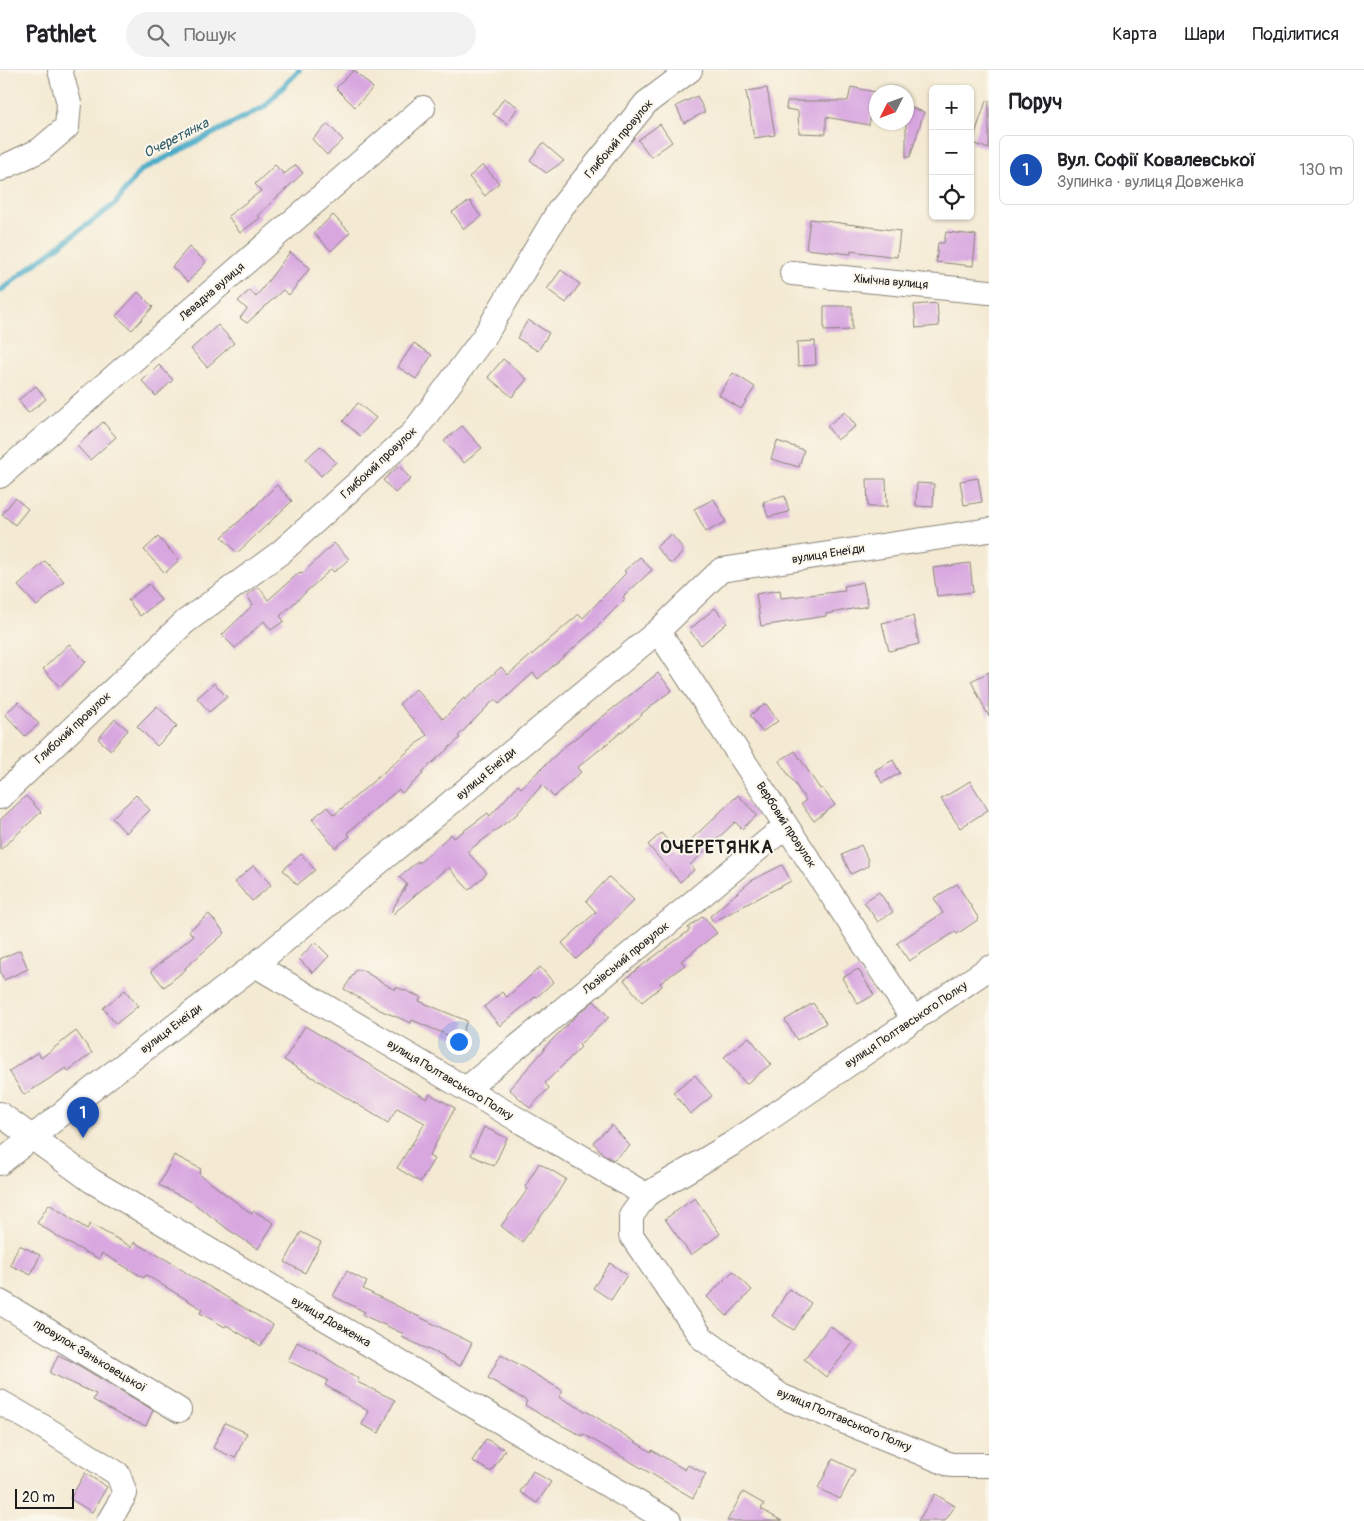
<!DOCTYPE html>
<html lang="uk">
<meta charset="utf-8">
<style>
:root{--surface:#fff;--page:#f2f2f2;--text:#202124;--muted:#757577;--line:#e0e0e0;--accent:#b45309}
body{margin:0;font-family:Pangolin,sans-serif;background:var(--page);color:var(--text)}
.controls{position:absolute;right:15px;top:15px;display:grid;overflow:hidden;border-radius:8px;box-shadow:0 1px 4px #0004}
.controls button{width:45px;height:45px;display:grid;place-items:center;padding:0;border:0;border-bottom:1px solid var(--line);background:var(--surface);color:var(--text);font:25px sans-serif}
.compass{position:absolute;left:869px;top:15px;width:45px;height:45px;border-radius:50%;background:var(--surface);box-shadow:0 1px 4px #0004;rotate:228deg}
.scale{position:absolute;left:15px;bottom:12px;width:59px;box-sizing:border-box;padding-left:5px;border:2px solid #1c1c1c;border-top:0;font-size:14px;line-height:18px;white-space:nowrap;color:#1c1c1c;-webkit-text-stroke:4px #fbf7ec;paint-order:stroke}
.you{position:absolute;left:458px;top:971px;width:18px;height:18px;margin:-12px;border:4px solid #fff;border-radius:50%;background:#1a73e8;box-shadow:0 0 0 8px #1a73e833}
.badge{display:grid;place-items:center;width:32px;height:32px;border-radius:50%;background:var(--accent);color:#fff;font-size:16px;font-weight:700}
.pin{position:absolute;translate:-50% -41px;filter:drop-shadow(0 1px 2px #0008)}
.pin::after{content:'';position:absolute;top:26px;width:18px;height:15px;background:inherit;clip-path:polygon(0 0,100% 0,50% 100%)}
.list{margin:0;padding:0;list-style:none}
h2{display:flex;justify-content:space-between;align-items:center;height:65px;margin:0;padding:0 20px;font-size:21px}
h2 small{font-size:16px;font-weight:400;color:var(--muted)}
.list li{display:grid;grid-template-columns:32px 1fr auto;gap:15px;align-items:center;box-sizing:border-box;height:70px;margin:0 10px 10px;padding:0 10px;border:1px solid var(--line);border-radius:8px}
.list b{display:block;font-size:19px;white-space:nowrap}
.list p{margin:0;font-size:16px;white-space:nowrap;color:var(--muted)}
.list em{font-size:16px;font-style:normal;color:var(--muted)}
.icon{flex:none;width:28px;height:28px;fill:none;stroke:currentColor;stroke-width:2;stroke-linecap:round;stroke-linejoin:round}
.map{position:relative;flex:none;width:989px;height:1451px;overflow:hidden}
header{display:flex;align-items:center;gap:30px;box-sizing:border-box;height:70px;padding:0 25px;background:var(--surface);border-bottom:1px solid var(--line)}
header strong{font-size:24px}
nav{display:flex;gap:28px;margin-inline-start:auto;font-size:18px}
.search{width:350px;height:45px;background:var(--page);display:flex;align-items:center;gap:12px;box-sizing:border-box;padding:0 18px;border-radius:28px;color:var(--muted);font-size:19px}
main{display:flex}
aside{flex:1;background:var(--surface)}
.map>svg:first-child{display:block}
</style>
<header>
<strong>Pathlet</strong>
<div class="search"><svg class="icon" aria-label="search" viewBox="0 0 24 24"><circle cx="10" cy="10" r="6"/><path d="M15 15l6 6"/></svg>Пошук</div>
<nav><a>Карта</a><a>Шари</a><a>Поділитися</a></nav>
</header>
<main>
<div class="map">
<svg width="989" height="1451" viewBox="0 0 989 1451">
<rect width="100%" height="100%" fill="#fbf7ec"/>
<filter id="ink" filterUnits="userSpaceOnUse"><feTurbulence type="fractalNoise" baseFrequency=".02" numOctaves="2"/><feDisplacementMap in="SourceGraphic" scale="10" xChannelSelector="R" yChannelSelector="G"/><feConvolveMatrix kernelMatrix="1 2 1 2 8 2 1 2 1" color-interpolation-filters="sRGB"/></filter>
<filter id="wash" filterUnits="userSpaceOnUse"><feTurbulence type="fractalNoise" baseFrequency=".0096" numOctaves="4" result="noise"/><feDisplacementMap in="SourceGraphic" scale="20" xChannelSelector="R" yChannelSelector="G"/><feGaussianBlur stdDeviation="1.12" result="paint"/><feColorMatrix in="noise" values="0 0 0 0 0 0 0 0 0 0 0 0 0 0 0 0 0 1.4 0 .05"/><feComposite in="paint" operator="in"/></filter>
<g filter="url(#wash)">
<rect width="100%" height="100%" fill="#f4ead3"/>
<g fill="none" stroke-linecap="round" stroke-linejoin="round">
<path stroke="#49acc8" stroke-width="5.5" d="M0 221 32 196 115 134 140 101 264 37 299 0"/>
</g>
<g id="blocks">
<path fill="#d8a7e0" d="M354 0 373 18 355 37 336 18Z
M851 17 875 22 869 55 826 47V64L799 63 798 41 786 39 787 31H848Z
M767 18 775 65 754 68 746 21Z
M697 26 705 42 684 53 676 36Z
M504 28 518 37 507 54 493 44Z
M986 31H989V79L972 73Z
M906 36 924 42 910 87H906Z
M328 54 343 70 327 85 312 69Z
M660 54 672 72 651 87 638 70Z
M543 73 564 91 546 103 530 90Z
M275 95 284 104 296 95 303 103 258 145 260 148 240 163 228 146 261 121 255 114Z
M483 95 499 113 485 126 469 107Z
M470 131 481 147 464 159 452 142Z
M333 145 350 162 331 181 314 163Z
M810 149 900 161 897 187 851 181V184L806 179Z
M946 162 976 165 973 196 936 192 938 173H944Z
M189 177 206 192 188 212 172 197Z
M290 182 310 198 289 225 283 220 247 253 240 248 247 239 238 231 250 220 256 227Z
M561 200 580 214 566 233 547 219Z
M138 222 153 237 132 260 116 246Z
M937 233 939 256 916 258 914 235Z
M824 236H852V260L824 261Z
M528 250 549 263 538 281 517 268Z
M218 255 234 273 207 297 191 279Z
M815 271 816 295 798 296 797 272Z
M414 273 432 285 416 309 398 297Z
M503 289 527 309 512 327 488 307Z
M159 295 173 310 156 326 142 311Z
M733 303 755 317 741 339 719 325Z
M36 316 46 329 28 343 18 330Z
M358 333 376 348 360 366 343 351Z
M845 342 856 356 837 370 827 356Z
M103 352 116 367 90 390 77 376Z
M462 356 482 378 464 393 444 371Z
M777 371 804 380 799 397 771 389Z
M320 376 336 392 321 406 306 389Z
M399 396 411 409 395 423 383 410Z
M978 408 982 432 964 435 960 411Z
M867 409H886L887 437H868Z
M917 413 934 414 933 437 916 436Z
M277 415 292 431 237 483 222 467 258 434V433Z
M785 426 789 442 768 447 763 432Z
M15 428 28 439 15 455 2 444Z
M714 429 726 452 706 462 694 439Z
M671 464 682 477V483L671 494 656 477Z
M158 467 179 490 165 503 144 480Z
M334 473 349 489 334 502 331 499 280 546 284 551 271 560 264 551 235 578 222 565 253 535 247 525 259 517 268 530 300 502 302 504Z
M640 487 652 500 623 527 625 529 592 562 538 609 533 603 499 634 495 629 458 666 460 668 422 702 423 704 402 723 399 719 347 763 350 766 335 778 312 749 327 737 334 745 427 665 399 634 416 619 443 649 464 628 465 630 501 597 508 605 579 544 583 548 626 503 624 501Z
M45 491 64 511 37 536 18 516Z
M970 493 973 522 937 526 933 498Z
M863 512 868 536 826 544V546L761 556 756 524 780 520 781 528 845 521 844 516Z
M149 514 161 530 140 546 128 530Z
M715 538 727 553 701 575 689 560Z
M913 546 919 574 889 581 882 553Z
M69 574 86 592 60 617 43 599Z
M989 602V647L971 611Z
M658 603 672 620 641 644 642 645 577 698 581 702 554 727 542 715 516 745 467 782 487 803 469 820 448 797 393 844 391 842 407 814 399 807 418 791 419 793 451 764 454 768 488 743 490 746 518 715 521 718 564 677Z
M214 613 227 627 209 642 197 628Z
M18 632 39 654 25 666 5 644Z
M766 634 778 651 762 662 750 645Z
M157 636 177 656 157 676 137 656Z
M115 649 128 660 111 680 98 669Z
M795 681 820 719 822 718 835 735 814 751 801 734 806 730 779 691Z
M893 690 900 703 882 713 875 700Z
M970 711 988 740 960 758 941 729Z
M136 725 150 740 126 763 112 748Z
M738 725 757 745 742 759 735 752 690 795 694 800 680 812 648 775 661 763 678 782Z
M26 726 41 742 0 780V750Z
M861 775 868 790V796L851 804 842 785Z
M301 784 315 800 297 815 283 800Z
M254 795 271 815 252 831 235 812Z
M782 795 791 811 713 852 710 846 751 811Z
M609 807 634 830 593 872 594 873 576 889 562 873 596 842 586 831Z
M957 814 979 849 957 864 955 862 909 891 897 873 943 843 934 828Z
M879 822 893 842 878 852 864 832Z
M209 844 225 863 185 898 186 899 164 917 151 901 193 866 189 861Z
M703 846 717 863 681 891 685 895 660 913 662 916 642 932 624 910 644 894 690 860 688 858Z
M315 872 329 886 313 903 299 889Z
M20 880 28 899 4 910 0 901V889Z
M540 897 553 912 537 927 536 926 500 956 484 937 502 922 507 927Z
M858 899 874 925 858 934 842 908Z
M356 900H362L395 920 396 917 421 927 419 931 467 951 459 970 412 950 411 953 380 940 344 919Z
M125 920 138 936 116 954 103 938Z
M594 931 609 947 579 975 581 977 545 1013 549 1018 530 1038 509 1019 545 979 544 978 577 945Z
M813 933 826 953 797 970 785 950Z
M305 956 427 1029 430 1024 455 1038 429 1086 434 1089 420 1112 397 1098 425 1053 397 1038 388 1053 284 990Z
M76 961 92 983 68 1001 66 998 24 1025 9 1001 38 982 41 988Z
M749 967 771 994 746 1014 724 987Z
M695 1005 712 1026 690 1044 673 1022Z
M612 1055 630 1076 613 1090 603 1084 593 1072Z
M484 1057 507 1068 494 1096 471 1085Z
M174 1085 201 1099 199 1104 252 1144 254 1141 274 1153 258 1179 229 1160 192 1132 159 1115Z
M539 1093 566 1109 553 1130 522 1172 501 1156 528 1119 525 1117Z
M695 1128 720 1164 691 1185 665 1149Z
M49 1134 87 1159 90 1154 132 1177 134 1172 172 1193 191 1206 273 1255 261 1276 226 1255 225 1257 200 1243 202 1239 146 1205 144 1208 102 1183 99 1189 68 1173 37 1153Z
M301 1162 321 1172 305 1203 285 1192Z
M19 1175 40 1185 31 1205 10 1195Z
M610 1193 627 1205 611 1230 593 1218Z
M347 1201 367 1212 363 1219 472 1273 460 1296 443 1288 444 1287 402 1267 404 1264 363 1245 365 1242 333 1226Z
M733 1201 752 1220 727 1246 707 1227Z
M789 1219 811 1233 794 1260 772 1246Z
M830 1256 853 1273 826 1307 804 1289Z
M297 1272 315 1281 359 1309 357 1312 395 1330 379 1363 362 1355 368 1341 325 1315 328 1310 288 1291Z
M501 1284 563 1321 559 1327 593 1345 651 1382 652 1380 685 1400 688 1395 706 1404 693 1428 583 1364 582 1366 546 1347V1348L525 1335 527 1331 488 1308Z
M58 1285 73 1292 153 1340 146 1356 123 1347 93 1330 96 1324 50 1303Z
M225 1353 247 1363 235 1388 213 1378Z
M486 1369 505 1380 491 1402 472 1391Z
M833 1389 855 1400 840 1429 818 1418Z
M533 1401 551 1412 537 1433 520 1422Z
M85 1403 107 1417 92 1442 70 1429Z
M743 1422 764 1434 761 1439 782 1451H727Z
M935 1424 955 1436 945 1451H918Z"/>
</g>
</g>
<g filter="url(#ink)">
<use href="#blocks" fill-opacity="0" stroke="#888378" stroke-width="1"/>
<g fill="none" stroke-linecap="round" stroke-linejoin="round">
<defs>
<path id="street" d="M0 99 40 80 67 57 69 33 60 0
M792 203 989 222
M0 406 423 38
M658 561 914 950
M0 727 185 552 281 482 413 363 484 267 560 139 646 33 690 0
M255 895 646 1125
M989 898 735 1072 646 1125 631 1146V1165L702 1268 781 1326 951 1395H989
M466 1019 786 756
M0 1044 92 1111 669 1451
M0 1093 104 1010 255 895 658 561 721 500 989 460
M0 1232 179 1340
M0 1332 45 1358 118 1404 125 1424 109 1451"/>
</defs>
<use href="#street" stroke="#888378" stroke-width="26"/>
<use href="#street" stroke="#fff" stroke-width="24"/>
</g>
</g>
<g text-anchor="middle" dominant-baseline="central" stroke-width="4" stroke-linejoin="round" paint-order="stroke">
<g font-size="12" fill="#1c1c1c" stroke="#fbf7ec">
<text transform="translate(619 69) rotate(-50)">Глибокий провулок</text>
<text transform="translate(891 212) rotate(5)">Хімічна вулиця</text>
<text transform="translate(212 222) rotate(-41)">Левадна вулиця</text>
<text transform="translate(379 393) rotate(-43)">Глибокий провулок</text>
<text transform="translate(828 484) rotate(-9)">вулиця Енеїди</text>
<text transform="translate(73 658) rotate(-43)">Глибокий провулок</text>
<text transform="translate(486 704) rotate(-40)">вулиця Енеїди</text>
<text transform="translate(786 755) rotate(57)">Вербовий провулок</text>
<text transform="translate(626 888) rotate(-39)">Лозівський провулок</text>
<text transform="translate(906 955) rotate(-34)">вулиця Полтавського Полку</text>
<text transform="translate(171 959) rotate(-37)">вулиця Енеїди</text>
<text transform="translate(450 1010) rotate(31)">вулиця Полтавського Полку</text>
<text transform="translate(331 1252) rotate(30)">вулиця Довженка</text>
<text transform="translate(90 1286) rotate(31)">провулок Заньковецької</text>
<text transform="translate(844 1350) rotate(23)">вулиця Полтавського Полку</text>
</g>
<g font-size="14" font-style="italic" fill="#305d69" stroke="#fbf7ec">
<text transform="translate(176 68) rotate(-27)">Очеретянка</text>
</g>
<g font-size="18" font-weight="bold" letter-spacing="1" fill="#1c1c1c" stroke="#fbf7ec">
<text x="717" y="777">ОЧЕРЕТЯНКА</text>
</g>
</g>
</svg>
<div class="controls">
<button>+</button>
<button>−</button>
<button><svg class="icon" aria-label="locate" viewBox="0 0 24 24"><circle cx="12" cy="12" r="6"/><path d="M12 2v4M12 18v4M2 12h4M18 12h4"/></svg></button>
</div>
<svg class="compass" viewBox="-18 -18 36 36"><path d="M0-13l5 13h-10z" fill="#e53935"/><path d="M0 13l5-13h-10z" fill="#757577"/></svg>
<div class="scale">20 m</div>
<div class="you"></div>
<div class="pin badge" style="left:83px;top:1068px;background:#1a4fb4">1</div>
</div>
<aside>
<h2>Поруч<small></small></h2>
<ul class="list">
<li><span class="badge" style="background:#1a4fb4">1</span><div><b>Вул. Софії Ковалевської</b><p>Зупинка · вулиця Довженка</p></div><em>130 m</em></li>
</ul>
</aside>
</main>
